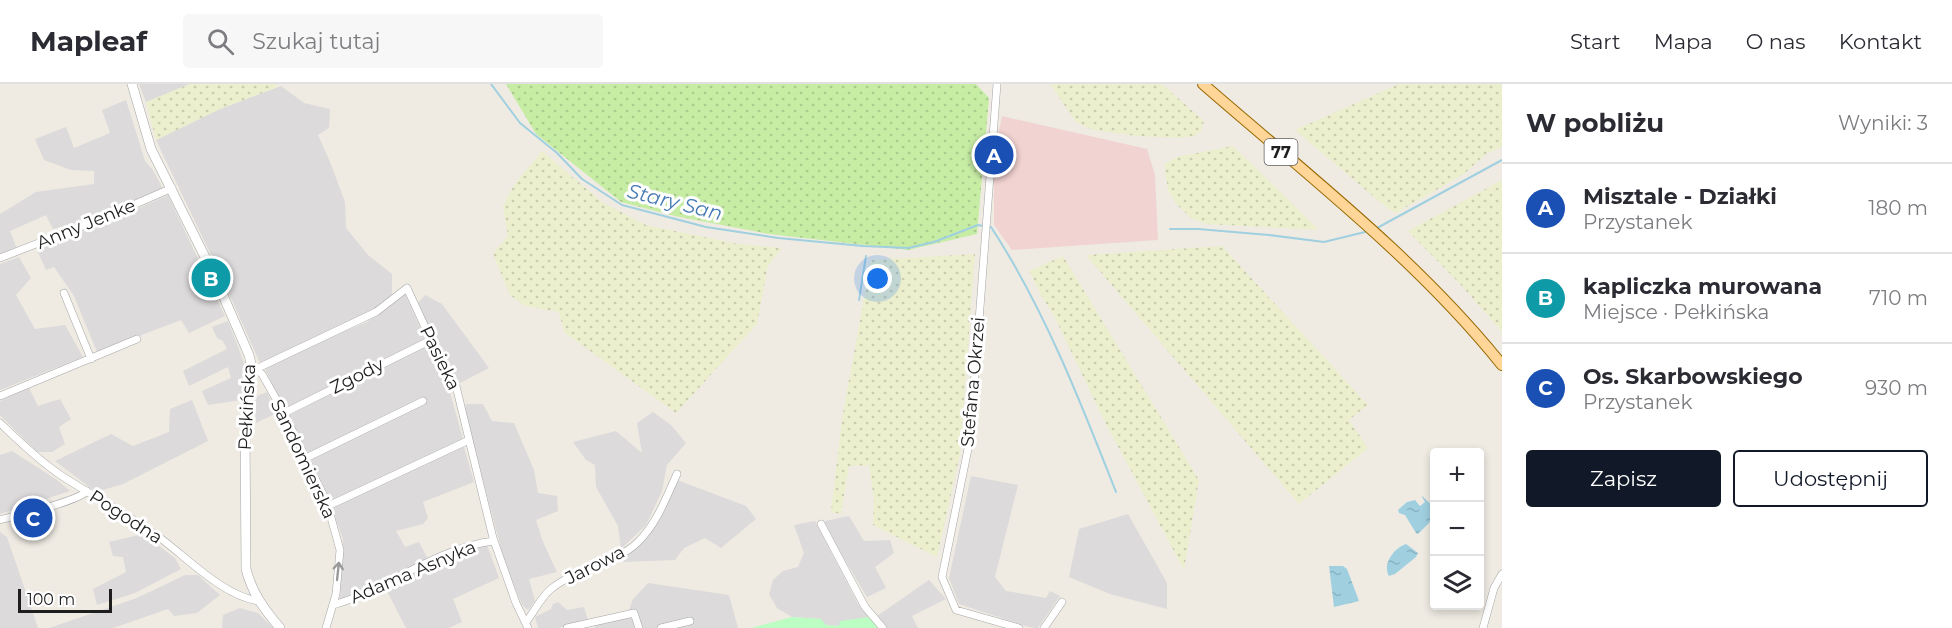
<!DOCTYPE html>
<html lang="pl">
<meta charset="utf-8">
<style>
:root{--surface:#fff;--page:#f7f7f7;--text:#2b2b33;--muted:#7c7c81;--line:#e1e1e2;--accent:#111827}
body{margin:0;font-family:Montserrat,sans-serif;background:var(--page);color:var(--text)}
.controls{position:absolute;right:18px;bottom:18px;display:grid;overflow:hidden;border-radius:6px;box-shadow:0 3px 9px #0003}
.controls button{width:54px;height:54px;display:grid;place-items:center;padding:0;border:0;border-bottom:2px solid var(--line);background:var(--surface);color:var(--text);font:30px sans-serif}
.scale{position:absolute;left:18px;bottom:15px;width:94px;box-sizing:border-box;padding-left:6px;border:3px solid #1e1e1e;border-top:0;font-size:16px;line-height:21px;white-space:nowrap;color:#1e1e1e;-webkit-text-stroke:4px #fff;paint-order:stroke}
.you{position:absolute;left:878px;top:195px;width:21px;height:21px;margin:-15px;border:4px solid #fff;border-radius:50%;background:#1a73e8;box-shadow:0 0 0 9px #1a73e833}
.badge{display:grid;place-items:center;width:39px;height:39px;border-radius:50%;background:var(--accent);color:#fff;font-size:20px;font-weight:700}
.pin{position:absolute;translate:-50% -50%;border:3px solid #fff;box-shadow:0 2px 6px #0006}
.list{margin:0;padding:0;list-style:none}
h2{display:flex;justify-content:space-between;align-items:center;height:78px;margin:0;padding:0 24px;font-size:26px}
h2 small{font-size:20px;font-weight:400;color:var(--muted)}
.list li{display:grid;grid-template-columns:39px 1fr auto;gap:18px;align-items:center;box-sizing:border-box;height:90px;padding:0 24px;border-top:2px solid var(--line)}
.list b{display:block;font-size:22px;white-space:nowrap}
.list p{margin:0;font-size:20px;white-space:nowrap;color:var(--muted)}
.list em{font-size:20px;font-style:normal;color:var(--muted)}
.actions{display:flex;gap:12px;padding:18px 24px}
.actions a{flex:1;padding:14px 0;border:2px solid var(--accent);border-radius:6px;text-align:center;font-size:21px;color:var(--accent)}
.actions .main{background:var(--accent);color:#fff}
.icon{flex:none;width:33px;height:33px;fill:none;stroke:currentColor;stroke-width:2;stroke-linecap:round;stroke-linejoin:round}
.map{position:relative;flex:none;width:1502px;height:544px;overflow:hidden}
header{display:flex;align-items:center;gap:36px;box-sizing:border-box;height:84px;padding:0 30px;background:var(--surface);border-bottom:2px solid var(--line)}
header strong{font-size:28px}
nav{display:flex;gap:33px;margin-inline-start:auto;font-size:21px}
.search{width:420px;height:54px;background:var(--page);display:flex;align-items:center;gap:15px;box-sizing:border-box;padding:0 21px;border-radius:6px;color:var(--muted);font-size:22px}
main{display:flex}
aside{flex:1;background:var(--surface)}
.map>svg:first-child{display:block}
</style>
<header>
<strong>Mapleaf</strong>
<div class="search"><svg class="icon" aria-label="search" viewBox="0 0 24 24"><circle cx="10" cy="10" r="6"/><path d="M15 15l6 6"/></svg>Szukaj tutaj</div>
<nav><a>Start</a><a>Mapa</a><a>O nas</a><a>Kontakt</a></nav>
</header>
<main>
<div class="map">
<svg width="1502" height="544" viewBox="0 0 1502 544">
<defs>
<pattern id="farmland-dots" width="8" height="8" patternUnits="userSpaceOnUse" patternTransform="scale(1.5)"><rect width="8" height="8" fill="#ecefcd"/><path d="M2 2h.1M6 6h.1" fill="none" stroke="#caccb0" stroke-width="1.8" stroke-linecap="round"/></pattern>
<pattern id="garden-dots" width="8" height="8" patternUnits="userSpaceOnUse" patternTransform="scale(1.5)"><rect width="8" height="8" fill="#c7eda5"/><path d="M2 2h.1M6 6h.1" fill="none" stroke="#aacb8e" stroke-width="1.8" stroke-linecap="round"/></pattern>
<pattern id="water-ripples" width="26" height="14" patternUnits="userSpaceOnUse" patternTransform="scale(1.5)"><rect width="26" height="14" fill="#a0d0e0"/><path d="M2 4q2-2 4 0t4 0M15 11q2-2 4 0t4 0" fill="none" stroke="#89b2c0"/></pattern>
</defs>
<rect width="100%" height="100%" fill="#efebe3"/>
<path fill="#dcdada" d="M139 0H190L146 18Z
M281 2 304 19 330 25 329 44 318 51 330 78 345 118 346 144 368 171 392 190V210L389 215 373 228 260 279 222 194 156 56 220 25Z
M126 16 145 77 153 86 163 105 91 135 53 145 46 131 10 147 17 165 0 172V130L36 108 94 100V87L71 86 44 76 35 55 66 43 74 64 110 49 102 26Z
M168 111 225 232 189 249 181 236 97 268 74 212 54 183 46 186 37 166 114 132 132 127Z
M19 173 31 194 16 211 35 245 65 241 83 273 0 306V180Z
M405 210 425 255 285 326 265 285 328 254 367 238 389 220Z
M425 211 442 220 489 284 458 300 443 267 417 220Z
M228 237 245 281 241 316 208 321 202 307 231 294 228 283 189 302 183 287 227 265 223 257 217 254 212 243Z
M426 260 449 305 463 355 330 417 309 370 288 332Z
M29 304 38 322 60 315 71 335 59 343 65 360 52 368H37L0 331V317Z
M267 308 277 329 256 339 254 313Z
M192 316 208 357 123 400 96 408 55 377 111 350 133 362 169 348 170 325Z
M466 320H483L492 337 514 339 534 386 538 409 557 412 558 427 536 436 543 458 557 488 529 495 535 517 528 526 522 521 504 476 465 327Z
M653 328 671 341 686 359 667 381 662 407 646 441 621 465 618 442 596 403 595 381 586 376 573 358 616 347 642 369 637 339Z
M464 363 474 398 423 418 428 434 423 440 396 447 405 463 419 458 428 475 349 515 340 516 343 455 331 422 446 369Z
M12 367 57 396 70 407 0 430V371Z
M971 392 1018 401 995 493 1006 507 1046 514 1050 507 1060 512 1038 544 1029 543 959 520 949 494Z
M677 396 746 422 756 435 721 464 705 454 684 464 675 476 623 478 626 470 637 462Z
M1128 430 1167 499V525L1110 510 1069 493 1079 445Z
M849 432 864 457 890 456 894 469 875 483 886 504 867 513 824 441 825 437Z
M815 437 858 520 870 533 839 542 826 541 821 535 792 533 777 524 769 510 773 496 783 487 798 483 804 469 794 441Z
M0 448 7 453 38 544H0Z
M143 450 175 474 181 485 135 509 97 521 93 505 126 488 123 473 113 472 109 458Z
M487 461 499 494 453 515 462 538 449 544H406L385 503 475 463Z
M185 491H198L220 511 197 529 174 532 168 525 113 544H49L137 514Z
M929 496 946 515 912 532 918 544H887L877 532Z
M648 499 729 511 738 544H595L594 540 629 526 633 515Z
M558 518 567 526 584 523 588 536 558 544H538L535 533 551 525 553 520Z
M240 524 258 529 273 544H222L223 531Z"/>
<path fill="#f1d3d1" d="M1002 32 1147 65 1155 91 1158 156 1012 166 994 141V70Z"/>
<path fill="url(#farmland-dots)" d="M190 0H276L277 3 220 25 156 56 146 18Z
M1050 0H1162L1204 37 1201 47 1195 52 1179 54 1137 52 1093 46 1076 38Z
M1399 0H1502V63L1486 70 1464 90 1396 129 1387 124 1295 46Z
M1232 62 1255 83 1319 146 1206 140 1191 134 1177 121 1168 106 1164 80 1177 73Z
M542 67 602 118 646 141 738 160 782 164 768 182 757 240 676 329 564 248 559 228 525 222 510 211 493 170 508 152 503 122 514 101Z
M1502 96V248L1461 201 1408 147Z
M1222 162 1368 321 1349 336 1368 364 1299 420 1086 171Z
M975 170 960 370 937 473 873 441 874 416 869 381 849 382 841 430 831 428 842 334 871 176Z
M1063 172 1199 396 1184 486 1105 338 1054 232 1041 211 1029 187Z"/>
<path fill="#bcfdc3" d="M877 532 887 544H751L792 533 821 535 826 541 839 542 840 537Z"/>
<path fill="url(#garden-dots)" d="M506 0H976L989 14 977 150 908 166 769 150 675 132 621 118 536 50Z"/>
<path fill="url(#water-ripples)" d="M1421 411 1434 423V434L1418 450 1416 449 1405 431 1399 429 1398 426 1407 418 1415 416 1420 422 1425 418Z
M1406 460 1418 469 1416 473 1395 490 1389 492C1382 480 1394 464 1406 460Z
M1329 482H1343L1347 485 1359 517 1334 523Z"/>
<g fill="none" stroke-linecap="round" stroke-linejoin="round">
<path stroke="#a0d0e0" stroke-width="2" d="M491 0 520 39 557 69 582 95 622 121 706 143 778 154 863 162 908 164 934 158 978 141 983 142
M989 143H991C1044 224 1081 319 1116 408
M1377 144 1502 76
M1170 145H1198L1269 151 1324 158 1369 147
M859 216 866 172"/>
<defs>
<path id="minor" d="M997 0 970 355 942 493 956 526 1019 544
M0 174 108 132 172 104
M64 209 91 275
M255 285 262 290 284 329 327 419 340 466 336 510 326 544
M258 286 260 283 376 228 407 204 431 256 456 302 493 454 516 519 528 544
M0 312 137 255
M284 329 431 256
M0 339C19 357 37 375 59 390 89 410 122 427 152 448 183 469 220 511 258 517
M306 374 423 317
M328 422 469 356
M0 436C17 431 77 418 87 407
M821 440 865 523 883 544
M333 521C388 506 435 464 494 457
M526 538C534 528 541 513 551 505 577 484 614 481 638 458 657 439 666 414 677 390
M567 544 634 529 639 544
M661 544 690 537
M1044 544 1062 518
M1483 544 1494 504 1502 490"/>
<path id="tertiary" d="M132 0 151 65 215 193 249 271 252 284 245 342 246 485C252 509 264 525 280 544"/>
<path id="primary" d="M1203 0C1305 89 1417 175 1502 281"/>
</defs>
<use href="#minor" stroke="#a5a5a5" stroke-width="8"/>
<use href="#tertiary" stroke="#a5a5a5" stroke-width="10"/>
<use href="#primary" stroke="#976900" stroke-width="12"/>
<use href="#minor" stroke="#fff" stroke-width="7"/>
<use href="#tertiary" stroke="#fff" stroke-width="9"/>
<use href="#primary" stroke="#ffd598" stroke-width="10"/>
</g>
<defs><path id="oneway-shaft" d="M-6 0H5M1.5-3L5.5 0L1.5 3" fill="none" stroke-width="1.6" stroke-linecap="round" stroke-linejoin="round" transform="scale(1.5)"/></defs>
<use stroke="#9a9a9a" href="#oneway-shaft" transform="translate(338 487) rotate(-84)"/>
<g text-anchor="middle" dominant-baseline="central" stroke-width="6" stroke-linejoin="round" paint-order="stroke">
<rect fill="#fff" stroke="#626262" stroke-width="1.5" x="1264.5" y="55" width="33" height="26" rx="4.5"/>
<g font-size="16" font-weight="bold" fill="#1e1e1e">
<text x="1281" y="68">77</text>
</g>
<g font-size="18" fill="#1e1e1e" stroke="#fff">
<text transform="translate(86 140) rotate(-22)">Anny Jenke</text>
<text transform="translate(440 274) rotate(64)">Pasieka</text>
<text transform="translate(357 292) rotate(-27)">Zgody</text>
<text transform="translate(973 298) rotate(-85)">Stefana Okrzei</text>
<text transform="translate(247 323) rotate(-87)">Pełkińska</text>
<text transform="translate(303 375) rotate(65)">Sandomierska</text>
<text transform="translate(126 433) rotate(33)">Pogodna</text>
<text transform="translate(595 481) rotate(-27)">Jarowa</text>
<text transform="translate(413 488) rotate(-23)">Adama Asnyka</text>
</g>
<g font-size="20" font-style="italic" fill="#4479b3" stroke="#fff">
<text transform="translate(675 118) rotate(14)">Stary San</text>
</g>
</g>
</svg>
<div class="controls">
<button>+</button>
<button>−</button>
<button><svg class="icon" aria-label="layers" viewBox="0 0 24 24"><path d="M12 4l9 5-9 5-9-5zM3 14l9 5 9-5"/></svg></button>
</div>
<div class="scale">100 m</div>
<div class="you"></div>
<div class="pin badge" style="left:994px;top:71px;background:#1a4fb4">A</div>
<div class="pin badge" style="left:211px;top:194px;background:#0f9aa8">B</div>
<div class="pin badge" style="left:33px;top:434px;background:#1a4fb4">C</div>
</div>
<aside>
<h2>W pobliżu<small>Wyniki: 3</small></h2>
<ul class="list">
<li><span class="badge" style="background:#1a4fb4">A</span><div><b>Misztale - Działki</b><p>Przystanek</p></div><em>180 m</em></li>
<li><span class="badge" style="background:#0f9aa8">B</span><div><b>kapliczka murowana</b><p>Miejsce · Pełkińska</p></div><em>710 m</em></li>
<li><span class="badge" style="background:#1a4fb4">C</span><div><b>Os. Skarbowskiego</b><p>Przystanek</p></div><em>930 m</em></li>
</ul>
<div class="actions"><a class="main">Zapisz</a><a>Udostępnij</a></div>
</aside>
</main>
